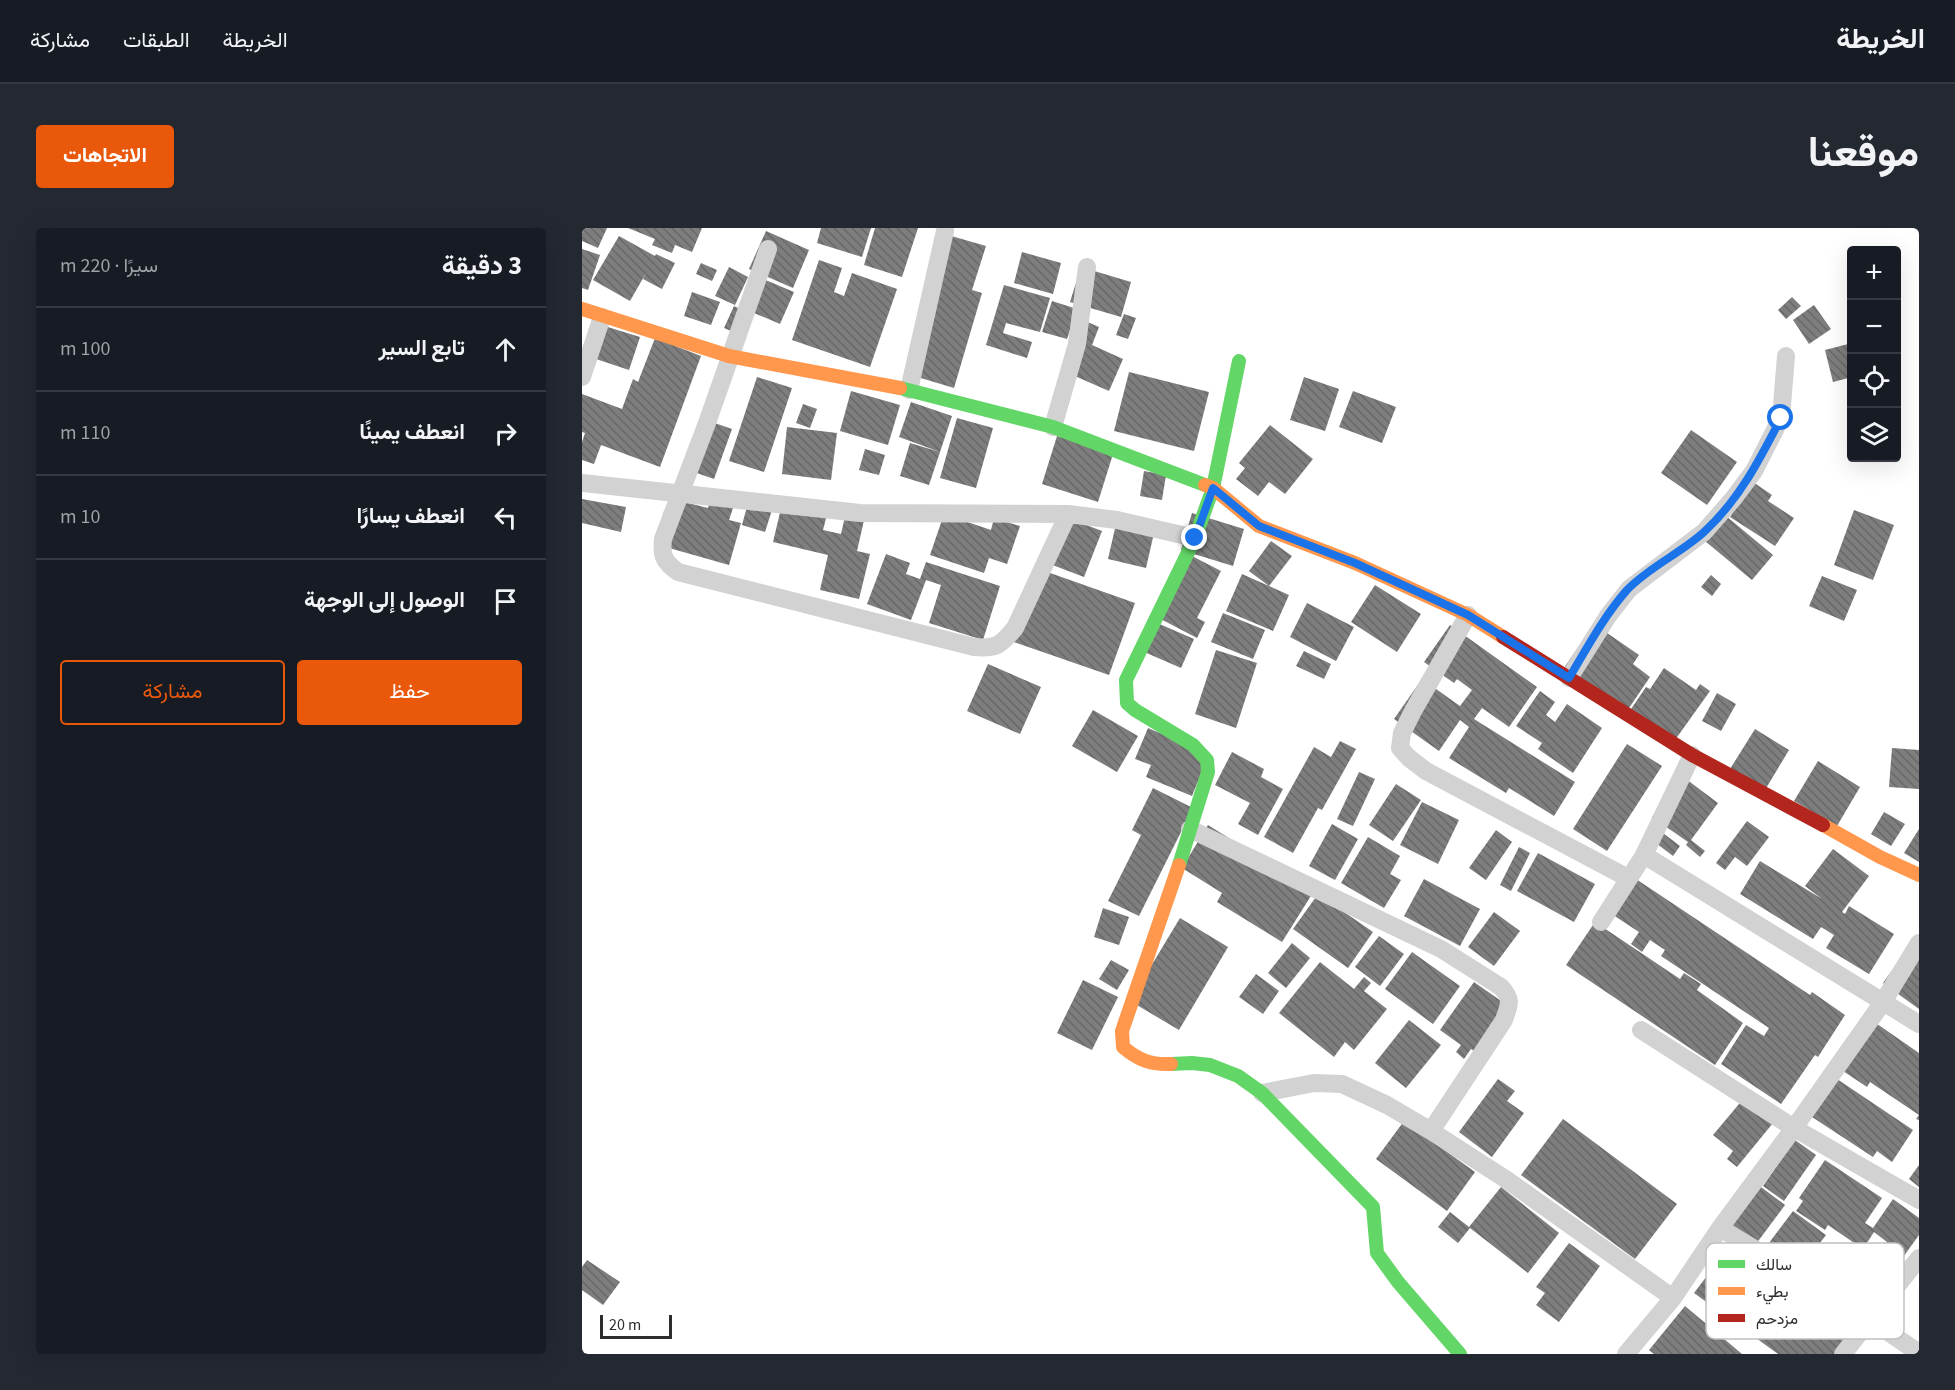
<!DOCTYPE html>
<html lang="ar">
<meta charset="utf-8">
<style>
:root{--surface:#171b24;--page:#242831;--text:#f1f3f6;--muted:#9ea1a6;--line:#363941;--accent:#ea580c}
body{margin:0;font-family:"Source Sans 3",Vazirmatn,sans-serif;background:var(--page);color:var(--text);direction:rtl}
.controls{position:absolute;right:18px;top:18px;display:grid;overflow:hidden;border-radius:6px;box-shadow:0 6px 24px #0002}
.controls button{width:54px;height:54px;display:grid;place-items:center;padding:0;border:0;border-bottom:2px solid var(--line);background:var(--surface);color:var(--text);font:30px sans-serif}
.scale{position:absolute;left:18px;bottom:15px;width:72px;box-sizing:border-box;padding-left:6px;border:3px solid #2d2d2d;border-top:0;font-size:16px;line-height:21px;white-space:nowrap;color:#2d2d2d;-webkit-text-stroke:4px #fff;paint-order:stroke}
.stop{position:absolute;width:18px;height:18px;margin:-14px;border:4px solid #1a73e8;border-radius:50%;background:#fff}
.stop.end{background:#1a73e8;border-color:#fff;box-shadow:0 2px 6px #0008}
.list{margin:0;padding:0;list-style:none}
h2{display:flex;justify-content:space-between;align-items:center;height:78px;margin:0;padding:0 24px;font-size:26px}
h2 small{font-size:20px;font-weight:400;color:var(--muted)}
.list li{display:grid;grid-template-columns:39px 1fr auto;gap:18px;align-items:center;box-sizing:border-box;height:84px;padding:0 24px;border-top:2px solid var(--line)}
.list b{display:block;font-size:22px;white-space:nowrap}
.list em{font-size:20px;font-style:normal;color:var(--muted)}
.actions{display:flex;gap:12px;padding:18px 24px}
.actions a{flex:1;padding:14px 0;border:2px solid var(--accent);border-radius:6px;text-align:center;font-size:21px;color:var(--accent)}
.actions .main{background:var(--accent);color:#fff}
.icon{flex:none;width:33px;height:33px;fill:none;stroke:currentColor;stroke-width:2;stroke-linecap:round;stroke-linejoin:round}
.map{position:relative;flex:none;width:1337px;height:1126px;overflow:hidden;direction:ltr;border-radius:6px}
header{display:flex;align-items:center;gap:36px;box-sizing:border-box;height:84px;padding:0 30px;background:var(--surface);border-bottom:2px solid var(--line)}
header strong{font-size:28px}
nav{display:flex;gap:33px;margin-inline-start:auto;font-size:21px}
.intro{display:flex;align-items:center;justify-content:space-between;box-sizing:border-box;height:144px;padding:0 36px}
h1{margin:0;font-size:42px}
.button{padding:15px 27px;border-radius:6px;background:var(--accent);color:#fff;font-size:21px;font-weight:700}
main{display:flex;gap:36px;padding:0 36px}
aside{flex:1;background:var(--surface);border-radius:6px;box-shadow:0 6px 24px #0002}
.map>svg:first-child{display:block}
</style>
<header>
<strong>الخريطة</strong>
<nav><a>الخريطة</a><a>الطبقات</a><a>مشاركة</a></nav>
</header>
<div class="intro"><h1>موقعنا</h1><a class="button">الاتجاهات</a></div>
<main>
<div class="map">
<svg width="1337" height="1126" viewBox="0 0 1337 1126">
<defs>
<pattern id="building-back-hatch" width="6" height="6" patternUnits="userSpaceOnUse" patternTransform="scale(1.5)"><rect width="6" height="6" fill="#7e7e7e"/><path d="M-1 5l2 2M0 0l6 6M5-1l2 2" fill="none" stroke="#686868"/></pattern>
</defs>
<rect width="100%" height="100%" fill="#fff"/>
<path fill="url(#building-back-hatch)" d="M0 0H25L16 20 0 13Z
M46 0H120L110 24 93 17 90 25 70 17 73 11Z
M239 0H289L280 29 235 15Z
M293 0H336L320 49 282 37Z
M184 3 227 22 211 60 167 41Z
M359 5 404 18 390 62 400 65 372 160 322 145Z
M37 8 73 28 74 26 93 35 80 61 61 51 64 45 48 73 11 52Z
M0 21 18 27 6 62 0 60Z
M440 24 479 35 471 66 432 55Z
M237 32 260 40 252 64 262 68 270 45 315 61 288 139 210 112Z
M119 35 135 42 130 53 114 46Z
M147 39 166 49 153 77 133 68Z
M499 39 549 54 539 89 488 74Z
M179 50 212 64 198 96 165 82Z
M422 57 468 70 458 104 424 95 421 105 450 114 445 130 404 117Z
M110 64 138 74 129 97 102 88Z
M1210 69 1219 78 1204 91 1196 82Z
M470 73 495 81 485 111 460 104Z
M1232 77 1249 101 1227 116 1211 92Z
M152 78 164 84 154 105 142 100Z
M542 86 554 90 546 111 534 107Z
M501 92 517 99 510 117 541 131 527 163 479 142Z
M16 96 58 109 47 142 5 128Z
M73 110 119 128 78 239 19 217 12 236 0 232V214L3 205 0 204V166L40 181 51 151 56 154Z
M1270 115V149L1251 154 1243 122Z
M547 144 627 164 612 223 532 203Z
M175 149 210 160 182 244 147 233Z
M722 149 757 161 743 203 708 192Z
M269 163 318 177 306 217 258 203Z
M771 163 814 179 800 215 757 199Z
M329 174 370 188 358 224 317 209Z
M221 176 235 181 228 200 214 195Z
M375 190 411 200 394 260 358 250Z
M124 192 150 201 132 251 106 242Z
M688 197 731 231 703 266 687 254 676 268 654 251 663 240 657 235Z
M205 199 255 205 249 252 200 246Z
M1109 202 1155 234 1125 277 1079 245Z
M475 208 531 226 516 274 460 256Z
M328 215 358 224 347 257 318 248Z
M283 221 303 227 297 247 277 242Z
M562 243 584 247 580 272 558 268Z
M1171 254 1190 267 1186 273 1212 290 1193 318 1148 289Z
M129 270 152 277 147 292 159 295 147 337 73 316 82 283 90 285 94 272 126 280Z
M0 271 44 279 39 304 0 295Z
M201 272 246 283 241 302 259 306 264 284 283 288 275 323 288 326 277 371 238 362 246 327 191 314Z
M166 275 190 282 183 304 160 297Z
M1272 282 1312 297 1291 352 1252 337Z
M610 285 662 301 651 338 599 322Z
M362 286 409 302 412 290 438 298 425 336 407 330 402 345 348 327Z
M478 287 520 303 502 349 460 333Z
M1144 288 1191 327 1170 352 1123 313Z
M534 296 572 305 564 340 526 331Z
M689 313 710 328 687 358 707 367 691 403 644 383 660 346 687 358 667 343Z
M304 326 328 335 324 346 338 351 344 334 418 358 401 412 347 395 359 357 344 352 329 392 285 376Z
M608 327 639 343 615 390 623 394 615 410 571 387Z
M454 340 553 375 527 447 429 413Z
M1129 347 1139 356 1130 368 1119 359Z
M1240 348 1275 362 1262 393 1227 378Z
M793 357 839 386 815 424 769 394Z
M725 375 772 399 754 433 708 409Z
M641 385 683 402 671 431 629 414Z
M573 394 612 411 599 440 560 423Z
M1012 396 1057 427 1051 436 1068 449 1043 486 980 443Z
M868 397 955 459 927 499 900 480 892 491 993 554 972 588 927 560 924 565 867 530 887 499 878 492 857 523 812 491 840 451 878 478 890 462 875 451 872 455 842 434Z
M634 422 675 435 654 500 613 486Z
M722 423 749 436 742 451 714 438Z
M406 436 459 459 438 506 385 483Z
M1082 440 1114 462 1118 456 1128 463 1093 512 1049 481 1064 459 1068 461Z
M958 463 973 474 964 487 973 494 985 476 1020 500 991 545 956 521 960 515 934 498Z
M1135 465 1154 476 1139 503 1120 493Z
M511 482 556 508 535 544 490 518Z
M566 500 627 526 610 568 564 549 569 537 553 531Z
M1173 501 1207 522 1183 562 1148 541Z
M758 513 774 521 740 582 736 580 711 625 682 609 732 519 749 529Z
M1045 516 1080 538 1025 623 991 601Z
M1310 520 1337 522V561L1307 559Z
M650 524 682 541 679 549 701 561 676 607 656 596 668 575 633 557Z
M1236 533 1278 559 1255 598 1212 573Z
M777 544 793 551 771 598 755 591Z
M1100 548 1136 575 1109 612 1123 623 1118 629 1104 617 1106 614 1070 589Z
M814 556 839 572 811 613 787 597Z
M571 560 611 580 557 688 526 673 559 607 550 602Z
M840 574 877 592 856 636 818 617Z
M1302 584 1323 596 1309 618 1289 606Z
M1165 593 1187 609 1165 638 1153 629 1143 642 1134 635Z
M750 596 776 611 753 652 727 638Z
M626 597 732 663 700 714 635 674 640 665 600 640Z
M1073 599 1098 618 1091 628 1066 609Z
M1337 601V634L1322 625Z
M914 602 930 614 904 652 887 640Z
M786 609 818 628 808 646 819 652 802 680 759 655Z
M937 619 948 625 929 663 918 657Z
M1251 621 1287 648 1260 684 1263 686 1267 678 1312 706 1287 746 1244 720 1252 707 1239 699 1231 711 1158 666 1178 633 1240 671 1223 658Z
M956 625 1013 656 992 694 935 663Z
M1048 647 1228 767 1230 764 1263 787 1236 829 1233 827 1199 876 1139 836 1164 797 1182 808 1187 800 1079 728 1083 722 1068 712 1060 724 1049 716 1057 704 1025 683Z
M842 651 898 681 878 718 822 688Z
M736 666 791 704 766 740 711 701Z
M521 680 547 689 537 717 512 709Z
M912 684 938 703 912 738 886 719Z
M598 690 646 719 597 802 548 773Z
M1013 694 1098 751 1102 745 1119 756 1115 762 1161 795 1133 837 984 737Z
M797 708 822 726 798 758 773 739Z
M710 715 728 730 704 760 686 745Z
M1324 723 1337 732V781L1301 755Z
M830 724 878 758 851 796 803 761Z
M529 732 547 742 535 762 517 751Z
M738 734 772 761 782 749 789 755 782 763 805 781 772 822 763 814 752 829 697 785Z
M674 746 697 763 681 786 657 769Z
M501 752 536 769 510 822 475 805Z
M892 754 929 780 896 826 889 821 882 831 874 824 879 817 858 802Z
M1288 791 1337 825V892L1334 891 1337 887 1288 854 1285 859 1255 839Z
M827 792 859 817 824 860 793 835Z
M916 851 933 863 925 873 942 885 910 929 877 904Z
M1255 851 1331 902 1310 934 1295 923 1291 929 1230 889Z
M1162 870 1191 895 1155 939 1145 931 1151 923 1131 907Z
M981 891 1095 976 1053 1031 939 947Z
M822 893 893 944 865 983 794 931Z
M1213 912 1234 927 1202 973 1181 958Z
M1243 932 1300 970 1283 995 1291 1000 1311 971 1337 990V1007L1314 1039 1296 1026 1305 1014 1292 1004 1281 1021 1246 997 1243 1002 1214 983 1221 973 1217 970Z
M1337 937V959L1327 951Z
M919 959 977 1005 946 1045 888 1000 876 1015 856 999 868 984 887 999Z
M1179 959 1203 977 1174 1016 1150 998Z
M1211 983 1244 1007 1213 1048 1181 1023Z
M987 1015 1018 1038 977 1094 954 1077 963 1065 954 1059Z
M1144 1023 1268 1113 1259 1126H1196L1112 1065Z
M5 1032 38 1054 21 1077 0 1062V1039Z
M1103 1078 1160 1126H1072L1067 1122Z"/>
<g fill="none" stroke-linecap="round" stroke-linejoin="round">
<path stroke="#d2d2d2" stroke-width="18" d="M186 21 125 195 81 311C79 328 82 334 96 344L392 419C415 421 419 417 433 400L486 286
M0 149 20 89
M327 162 363 3
M471 199 495 116 505 39
M0 255 278 285 486 286 535 292 613 310
M886 387 831 483 820 505 818 520 827 530 844 543 1046 650
M987 450 1026 388 1047 361 1122 304 1151 271 1172 243 1199 190 1204 128
M608 601 859 721 919 759C931 772 927 777 922 792L849 903
M1062 627 1337 796
M1019 694 1062 627 1110 527
M1059 802 1212 900 1337 972
M680 865 732 855 760 856 805 877 849 903 925 952 1091 1070
M1138 1000 1287 1091 1337 1125
M1044 1126 1091 1070 1138 1000 1212 900 1301 774 1337 715
M1261 1126 1337 1030"/>
<path stroke="#63d668" stroke-width="14" d="M318 160 471 199 623 257
M597 637 626 544 625 532 611 517 553 482 545 475 544 452 613 310 631 260 657 133
M589 836 610 835 628 837 656 848 680 865 791 979 795 1025 816 1054 878 1126"/>
<path stroke="#ff974d" stroke-width="14" d="M0 81 147 128 318 160
M623 257 631 260 677 298 773 335 886 387 921 409
M1241 597 1298 629 1337 647
M589 836C569 837 556 832 541 819L540 803 597 637"/>
<path stroke="#b3261e" stroke-width="14" d="M921 409 1110 527 1241 597"/>
</g>
<g fill="none" stroke-linecap="round" stroke-linejoin="round">
<path stroke="#1a73e8" stroke-width="8" d="M613 310 631 260 677 298 773 335 886 387 987 450C1005 420 1022 388 1045 362 1067 339 1099 325 1122 304 1157 272 1178 231 1199 190"/>
</g>
<rect x="1124" y="1015" width="198" height="96" rx="9" fill="#fff" stroke="#c0c0c0" stroke-width="1.5"/>
<rect x="1136" y="1032" width="27" height="8" fill="#63d668"/>
<rect x="1136" y="1059" width="27" height="8" fill="#ff974d"/>
<rect x="1136" y="1086" width="27" height="8" fill="#b3261e"/>
<g font-size="16" fill="#2d2d2d">
<text x="1174" y="1042">سالك</text>
<text x="1174" y="1069">بطيء</text>
<text x="1174" y="1096">مزدحم</text>
</g>
</svg>
<div class="controls">
<button>+</button>
<button>−</button>
<button><svg class="icon" aria-label="locate" viewBox="0 0 24 24"><circle cx="12" cy="12" r="6"/><path d="M12 2v4M12 18v4M2 12h4M18 12h4"/></svg></button>
<button><svg class="icon" aria-label="layers" viewBox="0 0 24 24"><path d="M12 4l9 5-9 5-9-5zM3 14l9 5 9-5"/></svg></button>
</div>
<div class="scale">20 m</div>
<div class="stop" style="left:1199px;top:190px"></div>
<div class="stop end" style="left:613px;top:310px"></div>
</div>
<aside>
<h2>3 دقيقة<small>سيرًا · 220 m</small></h2>
<ul class="list">
<li><svg class="icon" aria-label="ahead" viewBox="0 0 24 24"><path d="M12 20V5M6 11l6-6 6 6"/></svg><div><b>تابع السير</b></div><em>100 m</em></li>
<li><svg class="icon" aria-label="right" viewBox="0 0 24 24"><path d="M7 20v-9h11M14 6l5 5-5 5"/></svg><div><b>انعطف يمينًا</b></div><em>110 m</em></li>
<li><svg class="icon" aria-label="left" viewBox="0 0 24 24"><path d="M17 20v-9H6M10 6l-5 5 5 5"/></svg><div><b>انعطف يسارًا</b></div><em>10 m</em></li>
<li><svg class="icon" aria-label="arrive" viewBox="0 0 24 24"><path d="M6 21V4h12l-3 4 3 4H6"/></svg><div><b>الوصول إلى الوجهة</b></div></li>
</ul>
<div class="actions"><a class="main">حفظ</a><a>مشاركة</a></div>
</aside>
</main>
